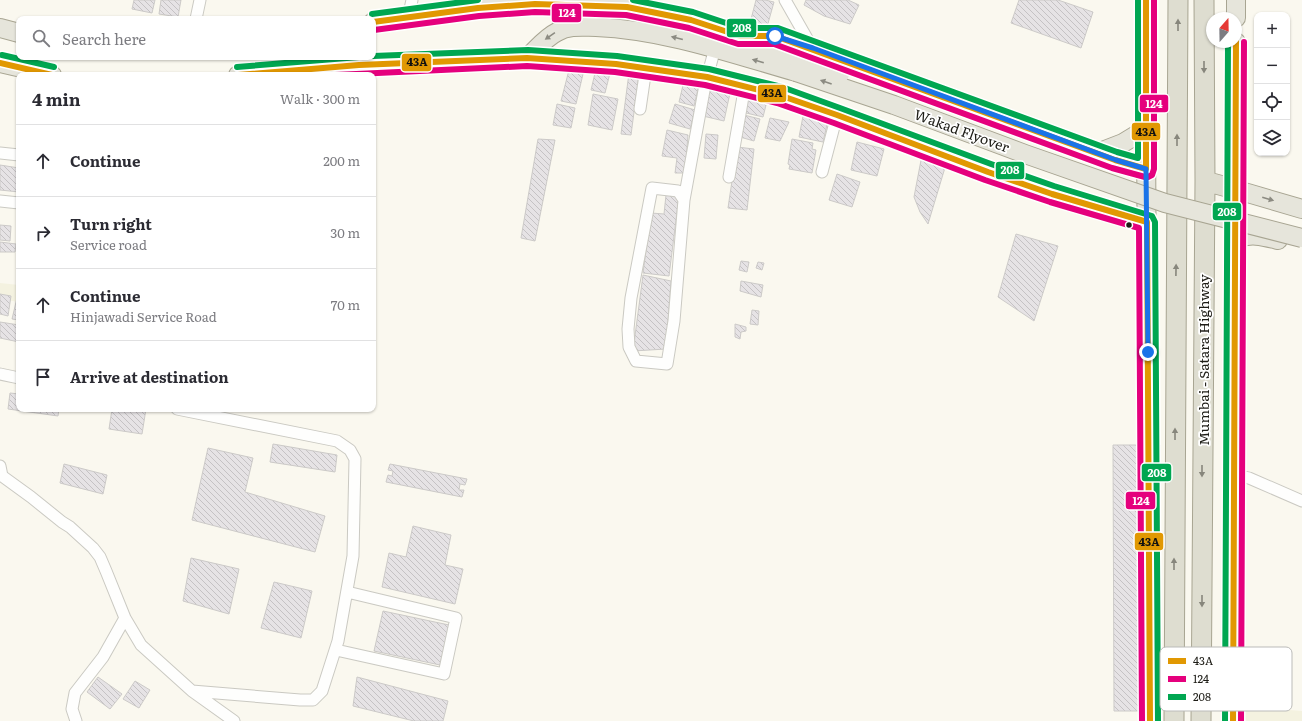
<!DOCTYPE html>
<meta charset="utf-8">
<style>
:root{--surface:#fff;--page:#f2f2f3;--text:#2b2b33;--muted:#7c7c81;--line:#e1e1e2}
body{margin:0;font-family:Literata,serif;background:var(--page);color:var(--text)}
.controls{position:absolute;right:12px;top:12px;display:grid;overflow:hidden;border-radius:8px;box-shadow:0 1px 3px #0004}
.controls button{width:36px;height:36px;display:grid;place-items:center;padding:0;border:0;border-bottom:1px solid var(--line);background:var(--surface);color:var(--text);font:20px sans-serif}
.compass{position:absolute;left:1206px;top:12px;width:36px;height:36px;border-radius:50%;background:var(--surface);box-shadow:0 1px 3px #0004;rotate:20deg}
.stop{position:absolute;width:12px;height:12px;margin:-9px;border:3px solid #1a73e8;border-radius:50%;background:#fff}
.stop.end{background:#1a73e8;border-color:#fff;box-shadow:0 1px 4px #0008}
.list{margin:0;padding:0;list-style:none}
h2{display:flex;justify-content:space-between;align-items:center;height:52px;margin:0;padding:0 16px;font-size:17px}
h2 small{font-size:13px;font-weight:400;color:var(--muted)}
.list li{display:grid;grid-template-columns:26px 1fr auto;gap:12px;align-items:center;box-sizing:border-box;height:72px;padding:0 16px;border-top:1px solid var(--line)}
.list b{display:block;font-size:15px;white-space:nowrap}
.list p{margin:0;font-size:13px;white-space:nowrap;color:var(--muted)}
.list em{font-size:13px;font-style:normal;color:var(--muted)}
.icon{flex:none;width:22px;height:22px;fill:none;stroke:currentColor;stroke-width:2;stroke-linecap:round;stroke-linejoin:round}
.map{position:relative;flex:none;width:1302px;height:721px;overflow:hidden}
.search{position:absolute;background:var(--surface);box-shadow:0 1px 3px #0004;left:16px;top:16px;width:360px;height:44px;display:flex;align-items:center;gap:10px;box-sizing:border-box;padding:0 14px;border-radius:8px;color:var(--muted);font-size:15px}
.panel{position:absolute;background:var(--surface);box-shadow:0 1px 3px #0004;left:16px;top:72px;width:360px;height:340px;border-radius:8px}
.map>svg:first-child{display:block}
</style>
<div class="map">
<svg width="1302" height="721" viewBox="0 0 1302 721">
<defs>
<pattern id="building-back-hatch" width="6" height="6" patternUnits="userSpaceOnUse"><rect width="6" height="6" fill="#e6e3e5"/><path d="M-1 5l2 2M0 0l6 6M5-1l2 2" fill="none" stroke="#c5c2c4"/></pattern>
</defs>
<rect width="100%" height="100%" fill="#faf8ef"/>
<path fill="#f4f2e0" d="M0 283 19 285V302L0 299Z
M1241 706 1302 711V721H1241Z"/>
<path fill="url(#building-back-hatch)" stroke="#cccac8" d="M134 0H155L152 13 132 9Z
M161 0H181L178 17 159 14Z
M756 0H765L774 2 767 27 750 23Z
M806 0H848L859 5 850 24 824 16 804 5Z
M1019 0H1058L1093 12 1081 48 1011 23Z
M596 69 610 73 605 93 591 90Z
M569 70 583 74 576 104 561 101Z
M629 73 639 74 631 135 621 134Z
M684 81 699 85 694 106 679 102Z
M710 88 730 93 724 121 703 116Z
M747 92 768 97 763 117 742 112Z
M593 94 618 99 612 130 588 125Z
M557 104 575 108 571 128 553 125Z
M675 104 695 110 690 129 669 123Z
M804 111 829 116 823 142 799 137Z
M744 115 760 119 754 141 740 137Z
M770 118 789 122 780 141 765 138Z
M667 130 688 135 685 173H675L677 158 662 156Z
M706 134 718 135 716 159 704 158Z
M538 139 555 140 535 241 521 238Z
M792 139 813 143 812 149 816 150 812 173 789 169 790 165 788 164Z
M857 142 884 149 877 176 851 170Z
M737 147 754 149 747 210 728 208Z
M922 155 947 161 928 224 920 212 914 197Z
M0 165 19 168V192L0 190Z
M837 174 860 182 852 207 829 200Z
M666 195 679 196 669 276 643 273 651 213 664 214Z
M0 225 11 226 10 241 0 240Z
M1016 234 1058 246 1034 321 998 297Z
M0 242 16 244 15 252H0Z
M741 261 749 262 747 272 739 270Z
M758 262 764 263 762 270 756 268Z
M643 275 671 281 666 349 633 351Z
M741 281 763 285 761 297 740 291Z
M0 294 11 296 8 316 0 314Z
M17 298H19V320L12 319Z
M752 310 759 311 758 325 750 324Z
M0 322 19 325V342L0 338Z
M735 324 746 327V331L741 332 740 339 735 337Z
M10 393 19 394V409H59L58 416 8 409Z
M112 409H146L142 434 109 429Z
M273 444 337 455 335 472 270 462Z
M1113 445H1160L1161 711H1114Z
M208 448 253 458 245 492 325 516 315 552 192 520Z
M64 464 107 475 103 494 60 483Z
M390 464 467 479 465 485 460 484 459 490H464L462 497 386 482 388 475 392 476 393 471 388 470Z
M413 526 451 535 445 565 463 569 455 604 382 587 389 553 406 557Z
M191 558 239 569 229 614 183 601Z
M274 582 312 591 301 638 261 628Z
M383 611 449 625 440 665 374 651Z
M98 677 122 694 110 709 87 692Z
M357 677 448 701 443 721H414L353 706Z
M135 681 150 690 139 708 123 699Z"/>
<g fill="none" stroke-linecap="round" stroke-linejoin="round">
<defs>
<path id="minor" d="M785 0 813 49
M408 18 412 0
M196 19 200 0
M640 109 646 68
M0 153 19 155
M822 172 837 115
M729 177 745 85
M652 188 678 191 684 200 674 321 667 364 636 361 629 347 628 329 631 298Z
M684 200 705 85 715 48
M0 201 19 203
M0 374 19 378
M177 409 337 441 350 450 355 459 353 556 338 641 322 691 313 700H300L192 691
M0 466 2 476 31 497 62 522 70 527 93 548 100 557 106 571 125 618 141 645 192 691 234 721
M1234 475 1249 478 1302 501
M336 650 444 674 456 618 347 592
M76 721 72 709 75 693 103 657 125 618"/>
<path id="primary" d="M1146 0C1145 240 1150 481 1150 721
M1236 18V0
M373 22 478 8 535 4 627 7 691 20 740 36 799 59
M0 28 19 33
M755 36H775L813 49 1115 160 1146 169
M527 58C537 49 545 38 557 32 569 25 583 27 596 27 665 30 730 53 796 72
M0 63 52 75
M238 75 359 65 527 58 616 64 707 77 779 95 837 115 988 172 1052 194 1147 222
M1097 153 1123 143 1146 129
M1234 189 1302 209
M1235 239C1251 233 1262 236 1278 240
M1233 721 1236 42"/>
<path id="trunk" d="M1205 181 1234 189
M1174 721 1178 0
M1201 721 1205 181 1204 0"/>
</defs>
<use href="#minor" stroke="#cac9c2" stroke-width="13"/>
<use href="#primary" stroke="#a8a592" stroke-width="20"/>
<use href="#trunk" stroke="#a8a592" stroke-width="21"/>
<use href="#minor" stroke="#fefefd" stroke-width="11"/>
<use href="#primary" stroke="#e6e5db" stroke-width="18"/>
<use href="#trunk" stroke="#deddd0" stroke-width="19"/>
<defs>
<path id="primary-bridge" d="M799 59 840 74
M796 72 894 105 1025 154 1165 203 1302 238"/>
</defs>
<use href="#primary-bridge" stroke="#a8a592" stroke-width="20" stroke-linecap="butt"/>
<use href="#primary-bridge" stroke="#e6e5db" stroke-width="18"/>
<defs>
<path id="bus-1" d="M373 22 478 8 535 4 627 7 691 20 740 36H775L1115 160 1146 169V0
M0 63 52 75
M238 75 359 65 527 58 616 64 707 77 779 95 837 115 988 172 1052 194 1147 222 1150 721
M1233 721 1236 42"/>
<path id="bus-2" d="M374 30 479 16 535 12 626 15 689 28 738 44H774L1112 168 1145 177H1148L1152 175 1154 169V0
M335 75 527 66 615 72 705 85 777 103 834 123 985 180 1050 202 1139 228 1142 721
M1241 721 1244 42"/>
<path id="bus-3" d="M633 0 693 12 741 28H778L1117 152 1138 158V0
M372 14 478 0
M2 55 54 67
M373 56 528 50 617 56 709 69 782 87 840 108 991 164 1054 186 1152 216 1155 222 1158 721
M237 67 359 57
M1225 721 1228 42"/>
</defs>
<use href="#bus-1" stroke="#fff" stroke-width="9"/>
<use href="#bus-2" stroke="#fff" stroke-width="9"/>
<use href="#bus-3" stroke="#fff" stroke-width="9"/>
<use href="#bus-1" stroke="#e19802" stroke-width="6"/>
<use href="#bus-2" stroke="#e5007d" stroke-width="6"/>
<use href="#bus-3" stroke="#00a651" stroke-width="6"/>
</g>
<defs><path id="oneway-solid" d="M-6-.8H1V-3.2L6.5 0L1 3.2V.8H-6Z"/></defs>
<g fill="#87867c">
<use href="#oneway-solid" transform="translate(1178 25) rotate(-90)"/>
<use href="#oneway-solid" transform="translate(1204 67) rotate(90)"/>
<use href="#oneway-solid" transform="translate(1177 140) rotate(-90)"/>
<use href="#oneway-solid" transform="translate(1176 270) rotate(-89)"/>
<use href="#oneway-solid" transform="translate(1175 434) rotate(-90)"/>
<use href="#oneway-solid" transform="translate(1202 471) rotate(90)"/>
<use href="#oneway-solid" transform="translate(1174 564) rotate(-90)"/>
<use href="#oneway-solid" transform="translate(1202 601) rotate(90)"/>
</g>
<g fill="#8c8b82">
<use href="#oneway-solid" transform="translate(550 36) rotate(145)"/>
<use href="#oneway-solid" transform="translate(677 38) rotate(-166)"/>
<use href="#oneway-solid" transform="translate(758 61) rotate(-164)"/>
<use href="#oneway-solid" transform="translate(826 82) rotate(-161)"/>
<use href="#oneway-solid" transform="translate(1268 199) rotate(16)"/>
</g>
<g fill="none" stroke-linecap="round" stroke-linejoin="round">
<path stroke="#1a73e8" stroke-width="5" d="M775 36 813 48 1116 160 1146 169 1148 352"/>
</g>
<circle fill="#1d1c16" stroke="#fff" stroke-width="1.5" cx="1129" cy="225" r="3.5"/>
<g text-anchor="middle" dominant-baseline="central" stroke-width="3.5" stroke-linejoin="round" paint-order="stroke">
<g font-size="14" fill="#1d1c16" stroke="#fff">
<text transform="translate(962 130) rotate(20)">Wakad Flyover</text>
<text transform="translate(1203 360) rotate(-90)">Mumbai - Satara Highway</text>
</g>
</g>
<rect x="1160" y="647" width="132" height="64" rx="6" fill="#fff" stroke="#bbbbb9" stroke-width="1"/>
<rect x="1168" y="658" width="18" height="6" fill="#e19802"/>
<rect x="1168" y="676" width="18" height="6" fill="#e5007d"/>
<rect x="1168" y="694" width="18" height="6" fill="#00a651"/>
<g font-size="11" fill="#1d1c16">
<text x="1193" y="665">43A</text>
<text x="1193" y="683">124</text>
<text x="1193" y="701">208</text>
</g>
<g stroke="#fff" stroke-width="1.5">
<rect x="551" y="3" width="31" height="20" rx="4" fill="#e5007d"/>
<rect x="726" y="18" width="31" height="20" rx="4" fill="#00a651"/>
<rect x="401" y="53" width="31" height="19" rx="4" fill="#e19802"/>
<rect x="757" y="84" width="30" height="19" rx="4" fill="#e19802"/>
<rect x="1139" y="94" width="30" height="19" rx="4" fill="#e5007d"/>
<rect x="1131" y="122" width="30" height="19" rx="4" fill="#e19802"/>
<rect x="995" y="161" width="30" height="19" rx="4" fill="#00a651"/>
<rect x="1212" y="202" width="30" height="19" rx="4" fill="#00a651"/>
<rect x="1141" y="463" width="31" height="19" rx="4" fill="#00a651"/>
<rect x="1125" y="491" width="31" height="19" rx="4" fill="#e5007d"/>
<rect x="1134" y="532" width="30" height="19" rx="4" fill="#e19802"/>
</g>
<g font-size="11" text-anchor="middle" font-weight="bold" fill="#fff">
<text x="567" y="17">124</text>
<text x="742" y="32">208</text>
<text x="1154" y="108">124</text>
<text x="1010" y="174">208</text>
<text x="1227" y="216">208</text>
<text x="1157" y="477">208</text>
<text x="1141" y="505">124</text>
</g>
<g font-size="11" text-anchor="middle" font-weight="bold" fill="#111">
<text x="417" y="66">43A</text>
<text x="772" y="97">43A</text>
<text x="1146" y="136">43A</text>
<text x="1149" y="546">43A</text>
</g>
</svg>
<div class="controls">
<button>+</button>
<button>−</button>
<button><svg class="icon" aria-label="locate" viewBox="0 0 24 24"><circle cx="12" cy="12" r="6"/><path d="M12 2v4M12 18v4M2 12h4M18 12h4"/></svg></button>
<button><svg class="icon" aria-label="layers" viewBox="0 0 24 24"><path d="M12 4l9 5-9 5-9-5zM3 14l9 5 9-5"/></svg></button>
</div>
<svg class="compass" viewBox="-18 -18 36 36"><path d="M0-13l5 13h-10z" fill="#e53935"/><path d="M0 13l5-13h-10z" fill="#7c7c81"/></svg>
<div class="stop" style="left:775px;top:36px"></div>
<div class="stop end" style="left:1148px;top:352px"></div>
<div class="search"><svg class="icon" aria-label="search" viewBox="0 0 24 24"><circle cx="10" cy="10" r="6"/><path d="M15 15l6 6"/></svg>Search here</div>
<section class="panel">
<h2>4 min<small>Walk · 300 m</small></h2>
<ul class="list">
<li><svg class="icon" aria-label="ahead" viewBox="0 0 24 24"><path d="M12 20V5M6 11l6-6 6 6"/></svg><div><b>Continue</b></div><em>200 m</em></li>
<li><svg class="icon" aria-label="right" viewBox="0 0 24 24"><path d="M7 20v-9h11M14 6l5 5-5 5"/></svg><div><b>Turn right</b><p>Service road</p></div><em>30 m</em></li>
<li><svg class="icon" aria-label="ahead" viewBox="0 0 24 24"><path d="M12 20V5M6 11l6-6 6 6"/></svg><div><b>Continue</b><p>Hinjawadi Service Road</p></div><em>70 m</em></li>
<li><svg class="icon" aria-label="arrive" viewBox="0 0 24 24"><path d="M6 21V4h12l-3 4 3 4H6"/></svg><div><b>Arrive at destination</b></div></li>
</ul>
</section>
</div>
